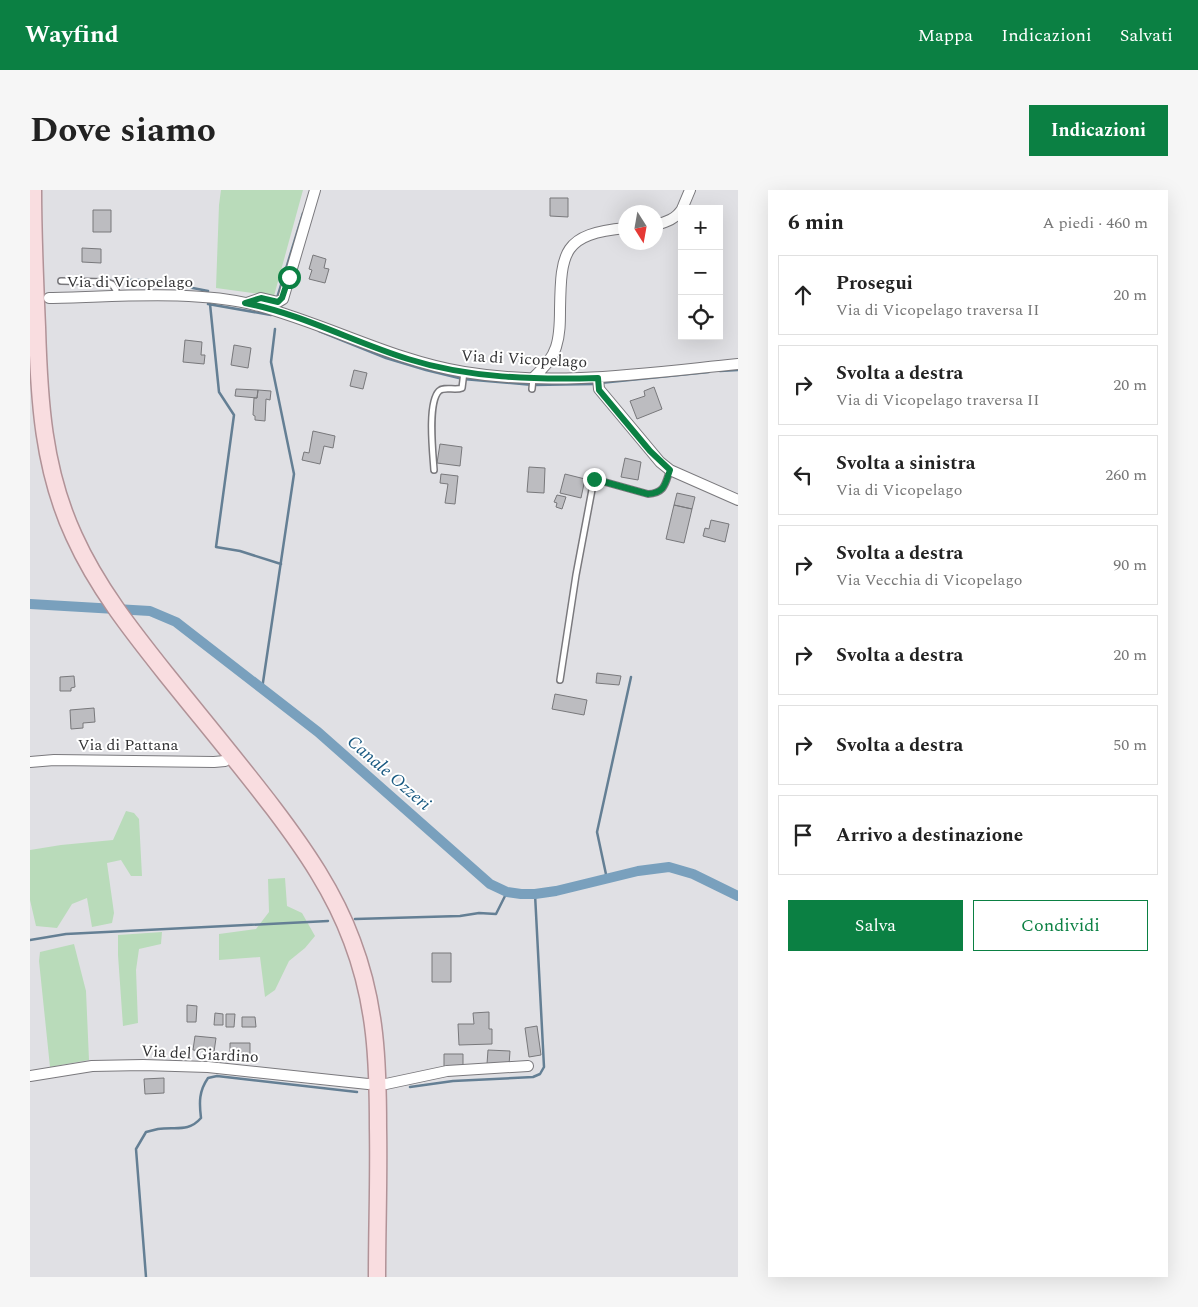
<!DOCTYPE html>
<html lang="it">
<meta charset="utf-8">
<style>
:root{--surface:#fff;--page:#f6f6f6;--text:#222;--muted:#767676;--line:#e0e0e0;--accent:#0b8043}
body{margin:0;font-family:Spectral,serif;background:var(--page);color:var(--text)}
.controls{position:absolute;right:15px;top:15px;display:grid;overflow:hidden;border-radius:0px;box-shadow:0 5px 20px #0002}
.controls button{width:45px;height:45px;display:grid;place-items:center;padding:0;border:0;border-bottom:1px solid var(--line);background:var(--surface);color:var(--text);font:25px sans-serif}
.compass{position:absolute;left:588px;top:15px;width:45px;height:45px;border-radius:50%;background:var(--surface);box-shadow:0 5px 20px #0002;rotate:169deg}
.stop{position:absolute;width:15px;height:15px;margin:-11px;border:4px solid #0b8043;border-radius:50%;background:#fff}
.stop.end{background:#0b8043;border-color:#fff;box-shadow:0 1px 5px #0008}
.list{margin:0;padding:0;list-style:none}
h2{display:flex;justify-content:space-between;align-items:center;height:65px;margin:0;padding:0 20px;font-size:21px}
h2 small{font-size:16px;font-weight:400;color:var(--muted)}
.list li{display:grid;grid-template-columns:32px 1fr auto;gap:15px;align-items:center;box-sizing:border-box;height:80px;margin:0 10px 10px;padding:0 10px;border:1px solid var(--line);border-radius:0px}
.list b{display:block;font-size:19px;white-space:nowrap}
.list p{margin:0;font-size:16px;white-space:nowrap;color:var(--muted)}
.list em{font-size:16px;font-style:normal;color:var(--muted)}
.actions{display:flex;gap:10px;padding:15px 20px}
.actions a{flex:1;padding:11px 0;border:1px solid var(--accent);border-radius:0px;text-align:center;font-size:18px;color:var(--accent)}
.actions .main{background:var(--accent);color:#fff}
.icon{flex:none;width:28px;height:28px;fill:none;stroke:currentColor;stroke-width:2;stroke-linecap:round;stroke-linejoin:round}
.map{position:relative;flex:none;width:708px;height:1087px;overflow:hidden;border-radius:0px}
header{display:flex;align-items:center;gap:30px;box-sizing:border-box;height:70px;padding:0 25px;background:var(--accent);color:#fff}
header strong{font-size:24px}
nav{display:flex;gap:28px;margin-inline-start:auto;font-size:18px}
.intro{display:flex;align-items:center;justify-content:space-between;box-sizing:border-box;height:120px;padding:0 30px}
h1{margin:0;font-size:35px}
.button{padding:12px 22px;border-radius:0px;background:var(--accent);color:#fff;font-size:18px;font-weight:700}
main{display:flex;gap:30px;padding:0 30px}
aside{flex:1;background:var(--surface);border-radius:0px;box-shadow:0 5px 20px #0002}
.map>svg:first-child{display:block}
</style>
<header>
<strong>Wayfind</strong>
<nav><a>Mappa</a><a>Indicazioni</a><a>Salvati</a></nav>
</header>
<div class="intro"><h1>Dove siamo</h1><a class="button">Indicazioni</a></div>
<main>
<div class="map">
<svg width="708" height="1087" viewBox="0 0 708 1087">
<rect width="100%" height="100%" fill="#e0e0e4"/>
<path fill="#b9dbba" d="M191 0H273L244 106 186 98 189 15Z
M96 621 104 623 109 629 112 686H101L91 670 77 673 84 723 82 733 62 737 57 708 42 714 27 738 6 736 0 710V660L31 655 83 650Z
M255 688 257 716 272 723 285 746 275 758 259 771 245 800 235 807 230 767 189 770V744L226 739 239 722 238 689Z
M132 742 131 754 109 759 106 780 108 833 93 836 88 765V745Z
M44 754 56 801 59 870 20 877 9 771 10 762Z"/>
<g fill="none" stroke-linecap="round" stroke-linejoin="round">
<path stroke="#647f94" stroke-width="2.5" d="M95 90H122L178 101
M247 108 273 23
M178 114 241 125
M180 114 189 202 204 225 186 357 210 361 251 374
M289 141 356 168 396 180 433 189 503 195 565 194
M690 181 708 180
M570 193 679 182
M232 499 264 284 241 172 245 139
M577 689 567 642 601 487
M325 729 430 726 449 723 466 724 477 702
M0 750 36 744 298 731
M380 897 423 891 503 887 510 884 514 877 505 704
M116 1087 106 959 116 942C120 941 124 940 128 939 145 936 158 943 171 928 169 912 169 901 178 888L187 886 327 902"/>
<path stroke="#79a0bd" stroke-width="10" d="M0 414 120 421 146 432 288 542 460 694 477 702 491 704H505L526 701 608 681 639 677 663 684 708 706"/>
</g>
<path fill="#bcbcc0" stroke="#78787b" d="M520 8H538V27L520 26Z
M63 20H81V42H63Z
M52 58 71 59V73L52 72Z
M283 65 296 69 294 78 299 79 295 93 279 89 282 80 279 79Z
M155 150 172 152 171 165H175L174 174 153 172Z
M204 155 221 158 218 178 201 175Z
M324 180 337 183 333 199 320 196Z
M624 197 632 219 607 229 600 211 615 206 614 201Z
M206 199 228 200 227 208 205 206Z
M228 200 241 201 240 210 236 209 235 231 225 230V226L223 225 224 208H227Z
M283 241 305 246 303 258 294 256 290 274 272 270 274 262 279 263Z
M410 254 432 257 430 276 407 273Z
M595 268 611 272 608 290 591 287Z
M499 277 515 278 514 303 497 302Z
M411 284 428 286 425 314 415 313 418 294 410 293Z
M535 284 555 289 551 308 530 303Z
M647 303 665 307 662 319 644 315Z
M527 305 536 307 532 319 526 317 527 313 524 312Z
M644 315 662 319 654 353 636 349Z
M681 330 699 334 695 352 673 346 675 338 679 339Z
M567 483 591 486 589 495 566 493Z
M44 486 45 497 41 498V501H30V487Z
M525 504 557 510 554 525 522 519Z
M64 518 65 532 53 533V538L41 539 40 520Z
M402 763H421V792H402Z
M157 815 167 816 166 832H157Z
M459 822V839H462V854L429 855 428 834H444L443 823Z
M185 823 193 824V835H184Z
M196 824H205L204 837H196Z
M212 827H225L226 837H212Z
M507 836 511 865 499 867 495 838Z
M165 846 186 848 184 862 163 860Z
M200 853H220V866H200Z
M458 860 480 861 479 875 457 874Z
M414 864H433V878H414Z
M134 888V903L115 904 114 889Z"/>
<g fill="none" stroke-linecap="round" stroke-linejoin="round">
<defs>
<path id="service" d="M31 91 77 92 82 94 86 100 85 106
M502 199 503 188
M404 280C403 264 397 213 409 201 414 196 425 201 432 198L434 182
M530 490 546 385 564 289 618 304C635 303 635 294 640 280"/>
<path id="minor" d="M652 19 660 0
M626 35C636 32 646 29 652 19
M19 108C86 107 164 99 229 116 299 135 362 170 434 182 525 197 617 183 708 174
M217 113 231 108 248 112 253 109 285 0
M503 188C512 179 522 170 526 157 530 145 530 132 530 119 531 61 533 44 596 38
M568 188 569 199 630 272 640 280 708 310
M0 572 24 570 184 572 195 571
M0 886 62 876 113 875 178 877 338 894
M356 894 417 881 498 876"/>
<path id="primary" d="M3 0C3 46 5 91 7 137 9 209 13 279 44 346 67 397 101 440 136 484 172 529 209 573 244 619 275 660 304 702 322 751 346 814 348 872 348 938 349 988 347 1037 347 1087"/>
</defs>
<use href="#service" stroke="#7a797d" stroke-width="8"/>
<use href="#minor" stroke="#7a797d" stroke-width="12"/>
<use href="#primary" stroke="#b19297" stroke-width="19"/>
<use href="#service" stroke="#fff" stroke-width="5"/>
<use href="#minor" stroke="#fff" stroke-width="10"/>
<use href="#primary" stroke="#f9dde0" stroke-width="16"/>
</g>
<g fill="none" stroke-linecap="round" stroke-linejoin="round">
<path stroke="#0b8043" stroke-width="6" d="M259 87 252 108 248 112 231 108 215 113C272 124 323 152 378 169 438 188 505 190 568 188L569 200 620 261 640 280C635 294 635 303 618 304L564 289"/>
</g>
<g text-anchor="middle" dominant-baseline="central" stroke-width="4" stroke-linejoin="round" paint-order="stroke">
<g font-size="16" fill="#323234" stroke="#fff">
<text x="100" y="92">Via di Vicopelago</text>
<text transform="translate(494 169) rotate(3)">Via di Vicopelago</text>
<text x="98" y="555">Via di Pattana</text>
<text transform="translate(170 864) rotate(3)">Via del Giardino</text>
</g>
<g font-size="18" font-style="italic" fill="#1a5a82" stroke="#fff">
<text transform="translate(359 583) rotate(41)">Canale Ozzeri</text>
</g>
</g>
</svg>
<div class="controls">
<button>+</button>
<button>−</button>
<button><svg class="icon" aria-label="locate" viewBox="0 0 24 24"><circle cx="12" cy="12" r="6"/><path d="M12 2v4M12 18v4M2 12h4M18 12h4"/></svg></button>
</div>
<svg class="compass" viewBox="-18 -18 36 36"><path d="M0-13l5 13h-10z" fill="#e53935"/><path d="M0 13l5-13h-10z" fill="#767676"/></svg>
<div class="stop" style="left:259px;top:87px"></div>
<div class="stop end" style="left:564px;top:289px"></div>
</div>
<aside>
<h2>6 min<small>A piedi · 460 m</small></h2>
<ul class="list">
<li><svg class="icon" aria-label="ahead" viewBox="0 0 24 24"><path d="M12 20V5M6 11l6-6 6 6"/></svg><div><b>Prosegui</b><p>Via di Vicopelago traversa II</p></div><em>20 m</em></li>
<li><svg class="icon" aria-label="right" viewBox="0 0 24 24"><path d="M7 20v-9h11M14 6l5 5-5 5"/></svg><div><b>Svolta a destra</b><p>Via di Vicopelago traversa II</p></div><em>20 m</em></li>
<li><svg class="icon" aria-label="left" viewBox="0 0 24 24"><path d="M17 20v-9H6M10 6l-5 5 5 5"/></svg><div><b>Svolta a sinistra</b><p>Via di Vicopelago</p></div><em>260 m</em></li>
<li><svg class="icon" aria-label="right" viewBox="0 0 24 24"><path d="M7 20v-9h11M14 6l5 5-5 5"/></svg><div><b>Svolta a destra</b><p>Via Vecchia di Vicopelago</p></div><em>90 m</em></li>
<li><svg class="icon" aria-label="right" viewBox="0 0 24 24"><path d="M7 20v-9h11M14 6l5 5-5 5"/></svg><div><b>Svolta a destra</b></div><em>20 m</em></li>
<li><svg class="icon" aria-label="right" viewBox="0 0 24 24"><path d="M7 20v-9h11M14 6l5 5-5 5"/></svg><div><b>Svolta a destra</b></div><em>50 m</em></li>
<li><svg class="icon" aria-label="arrive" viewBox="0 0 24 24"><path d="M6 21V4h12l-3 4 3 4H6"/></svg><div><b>Arrivo a destinazione</b></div></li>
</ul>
<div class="actions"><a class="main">Salva</a><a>Condividi</a></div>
</aside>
</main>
